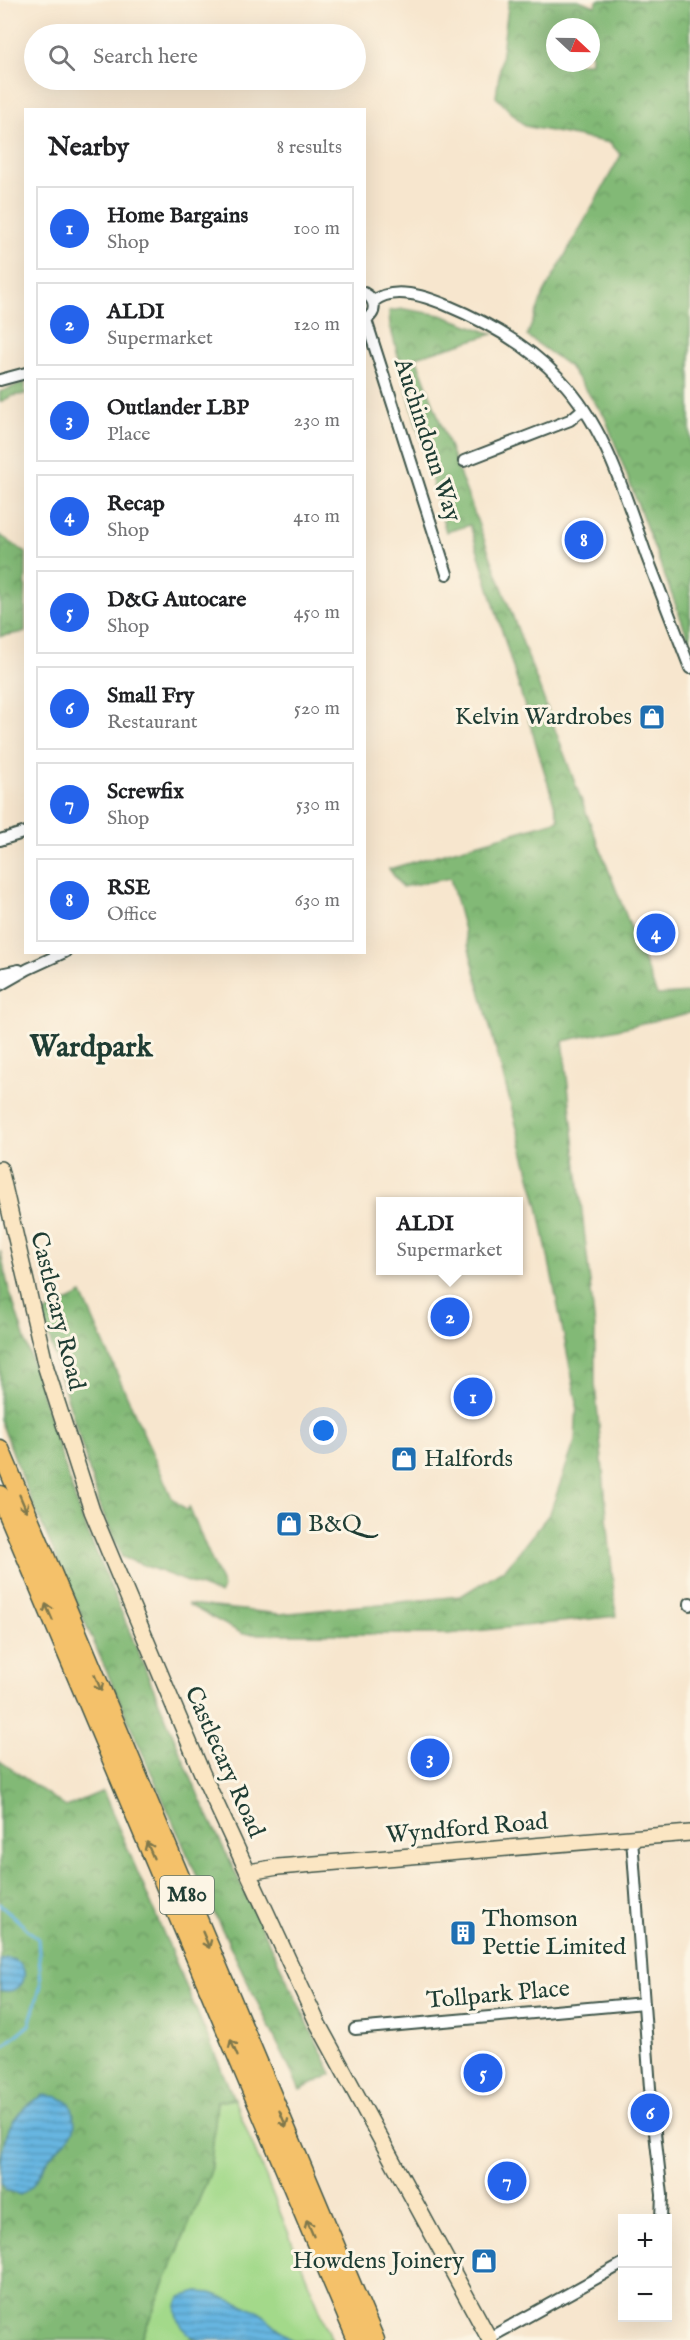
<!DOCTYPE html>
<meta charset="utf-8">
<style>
:root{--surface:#fff;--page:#f6f6f6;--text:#202124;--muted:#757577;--line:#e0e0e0;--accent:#2563eb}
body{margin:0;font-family:"IM FELL English",serif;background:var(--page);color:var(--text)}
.controls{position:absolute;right:18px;bottom:18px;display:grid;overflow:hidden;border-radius:0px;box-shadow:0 6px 24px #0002}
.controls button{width:54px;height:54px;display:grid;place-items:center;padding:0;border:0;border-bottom:2px solid var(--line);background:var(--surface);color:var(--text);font:30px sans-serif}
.compass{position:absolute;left:546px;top:18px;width:54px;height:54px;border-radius:50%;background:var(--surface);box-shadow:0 6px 24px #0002;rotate:112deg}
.you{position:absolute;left:324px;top:1431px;width:21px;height:21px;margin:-15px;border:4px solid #fff;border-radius:50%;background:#1a73e8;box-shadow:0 0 0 9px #1a73e833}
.badge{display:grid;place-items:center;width:39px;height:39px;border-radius:50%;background:var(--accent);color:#fff;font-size:20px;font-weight:700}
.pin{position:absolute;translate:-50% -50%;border:3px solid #fff;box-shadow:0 2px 6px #0006}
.popup{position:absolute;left:376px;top:1197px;width:147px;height:78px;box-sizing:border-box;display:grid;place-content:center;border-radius:0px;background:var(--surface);filter:drop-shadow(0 2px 4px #0005);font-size:20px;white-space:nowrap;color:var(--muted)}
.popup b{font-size:22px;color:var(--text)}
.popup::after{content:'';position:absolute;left:50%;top:100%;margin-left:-12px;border:12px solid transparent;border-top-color:var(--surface)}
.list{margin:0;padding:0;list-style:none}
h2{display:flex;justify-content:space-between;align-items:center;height:78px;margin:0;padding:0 24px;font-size:26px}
h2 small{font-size:20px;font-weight:400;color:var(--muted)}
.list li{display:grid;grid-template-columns:39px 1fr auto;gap:18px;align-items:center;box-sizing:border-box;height:84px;margin:0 12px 12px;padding:0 12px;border:2px solid var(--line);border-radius:0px}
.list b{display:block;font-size:22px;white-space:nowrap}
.list p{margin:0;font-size:20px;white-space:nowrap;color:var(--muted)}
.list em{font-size:20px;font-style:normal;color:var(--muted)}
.icon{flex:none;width:33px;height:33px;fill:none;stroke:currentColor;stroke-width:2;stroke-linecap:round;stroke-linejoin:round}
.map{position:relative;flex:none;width:690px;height:2340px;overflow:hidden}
.search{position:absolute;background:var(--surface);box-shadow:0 6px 24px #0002;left:24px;top:24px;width:342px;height:66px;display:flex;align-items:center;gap:15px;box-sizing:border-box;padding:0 21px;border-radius:33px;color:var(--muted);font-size:22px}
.panel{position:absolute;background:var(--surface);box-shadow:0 6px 24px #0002;left:24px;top:108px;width:342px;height:846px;border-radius:0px}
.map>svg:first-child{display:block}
</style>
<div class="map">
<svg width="690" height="2340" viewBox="0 0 690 2340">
<defs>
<pattern id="forest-crowns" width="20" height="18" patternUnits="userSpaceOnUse" patternTransform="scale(1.5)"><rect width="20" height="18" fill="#82b976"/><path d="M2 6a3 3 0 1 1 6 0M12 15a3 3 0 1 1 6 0" fill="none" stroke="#6a9862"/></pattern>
<pattern id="water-rules" width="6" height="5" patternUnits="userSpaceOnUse" patternTransform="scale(1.5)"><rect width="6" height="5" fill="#67b6e1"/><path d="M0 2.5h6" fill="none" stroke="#5495b7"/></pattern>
</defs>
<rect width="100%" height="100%" fill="#fcf5e5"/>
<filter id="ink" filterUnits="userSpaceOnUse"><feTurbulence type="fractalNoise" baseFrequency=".0167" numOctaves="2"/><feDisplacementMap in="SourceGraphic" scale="12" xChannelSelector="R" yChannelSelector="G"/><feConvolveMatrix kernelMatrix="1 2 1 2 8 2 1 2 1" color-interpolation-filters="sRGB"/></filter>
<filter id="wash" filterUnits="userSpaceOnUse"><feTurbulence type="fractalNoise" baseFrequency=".008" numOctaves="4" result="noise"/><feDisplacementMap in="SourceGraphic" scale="24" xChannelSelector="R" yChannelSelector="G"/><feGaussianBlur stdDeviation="1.35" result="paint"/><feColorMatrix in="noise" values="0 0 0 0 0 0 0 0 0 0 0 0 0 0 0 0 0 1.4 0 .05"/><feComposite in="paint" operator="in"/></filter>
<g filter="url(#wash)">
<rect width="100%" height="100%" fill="#f7e6ce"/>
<path fill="#a3d98a" stroke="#618b5f" stroke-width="1.5" d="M234 2099 332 2340H292L257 2310 191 2337 198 2340H141L210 2173 217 2101Z"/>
<path fill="url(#forest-crowns)" stroke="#507b55" stroke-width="1.5" fill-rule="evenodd" d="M509 0H578L595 6 598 0H690V643L605 417 569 366 527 336 544 293 621 155 610 143 525 126 496 97ZM555 27H591V63H555Z
M404 309 441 315 493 334 416 357 584 807 657 995 690 993V1013L563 1041 595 1328V1383L616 1616 448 1634H243L187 1604 280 1614 461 1596 506 1568 550 1513 575 1441 577 1402 538 1206 450 878 402 887 389 869 559 820 470 525 446 532 390 326 389 311Z
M25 382V394L12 396 0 402V392Z
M0 535 26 553 25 632 0 636Z
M0 1250 8 1286 80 1514 200 1799 332 2074 300 2090 203 1890 28 1493 0 1419Z
M82 1294 172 1498 187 1511 189 1507 223 1587 220 1594 122 1557 100 1506 42 1314Z
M0 1761 66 1807 103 1791 234 2099 217 2102 210 2173 141 2340H0Z"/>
<path fill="url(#water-rules)" stroke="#437a8a" stroke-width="1.5" d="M6 1958C35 1960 27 1998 0 1990V1960Z
M44 2095 59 2097 70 2103C84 2136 65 2138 49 2159 37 2175 39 2183 20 2195L6 2190 0 2182C0 2143 7 2114 44 2095Z
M198 2292 211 2293 257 2310 292 2340H198C182 2333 170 2312 181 2297Z"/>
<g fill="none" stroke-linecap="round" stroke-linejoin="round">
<path stroke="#67b6e1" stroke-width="3" d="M0 1904 38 1939 41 1985 29 2025 0 2049"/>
</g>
</g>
<g filter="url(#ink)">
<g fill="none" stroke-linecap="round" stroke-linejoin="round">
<defs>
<path id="street" d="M364 293C377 300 377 314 364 320
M373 302C392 285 425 296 446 305 487 322 529 346 560 379 606 427 625 496 647 557 661 594 676 631 690 668
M366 320 447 574
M0 380 26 373
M464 461 570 420 583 409
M0 840 26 832
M0 974 19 970
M0 985 28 969 65 952
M690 1603V1605
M632 1838 650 2088 662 2195 661 2218
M355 2029 644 2003
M489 2338 622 2264"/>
<path id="secondary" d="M0 1169 46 1368 92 1511 115 1566 202 1773 318 2024 490 2340
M249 1872 278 1867 690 1833"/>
<path id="highway" d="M0 1449 375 2340
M0 1495 357 2340"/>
</defs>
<use href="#street" stroke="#3f564b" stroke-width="14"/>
<use href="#secondary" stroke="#3f564b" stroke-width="18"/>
<use href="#highway" stroke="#3f564b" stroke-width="21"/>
<use href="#street" stroke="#fff" stroke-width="10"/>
<use href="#secondary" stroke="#fbe6c3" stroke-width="15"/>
<use href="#highway" stroke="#f4c16a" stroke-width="18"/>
</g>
<defs><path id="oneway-shaft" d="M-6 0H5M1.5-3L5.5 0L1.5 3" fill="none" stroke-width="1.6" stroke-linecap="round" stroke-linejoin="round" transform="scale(1.5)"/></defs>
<g stroke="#7f784c">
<use href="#oneway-shaft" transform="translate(23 1503) rotate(67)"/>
<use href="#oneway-shaft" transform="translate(49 1612) rotate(-113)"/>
<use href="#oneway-shaft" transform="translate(98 1683) rotate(67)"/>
<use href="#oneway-shaft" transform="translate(150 1850) rotate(-113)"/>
<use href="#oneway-shaft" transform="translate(206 1940) rotate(67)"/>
<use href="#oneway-shaft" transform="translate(234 2048) rotate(-113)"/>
<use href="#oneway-shaft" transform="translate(283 2119) rotate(67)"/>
<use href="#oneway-shaft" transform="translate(310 2228) rotate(-113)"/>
</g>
</g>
<defs>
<symbol id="shop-square" viewBox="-11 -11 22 22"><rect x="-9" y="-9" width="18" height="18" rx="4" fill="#1f6fb2" stroke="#fcf5e5"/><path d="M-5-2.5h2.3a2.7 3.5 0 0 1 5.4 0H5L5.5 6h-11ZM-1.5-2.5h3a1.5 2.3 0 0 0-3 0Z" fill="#fff"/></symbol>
<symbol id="building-square" viewBox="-11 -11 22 22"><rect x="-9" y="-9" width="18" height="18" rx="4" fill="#1f6fb2" stroke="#fcf5e5"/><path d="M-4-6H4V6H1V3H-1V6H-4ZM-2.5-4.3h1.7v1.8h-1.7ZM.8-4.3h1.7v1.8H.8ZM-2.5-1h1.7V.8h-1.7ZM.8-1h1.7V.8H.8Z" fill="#fff"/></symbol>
</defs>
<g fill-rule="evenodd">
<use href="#shop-square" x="637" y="702" width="30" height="30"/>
<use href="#shop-square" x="389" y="1444" width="30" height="30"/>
<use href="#shop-square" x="274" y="1509" width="30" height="30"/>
<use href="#building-square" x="448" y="1918" width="30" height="30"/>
<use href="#shop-square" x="469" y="2246" width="30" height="30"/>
</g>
<g text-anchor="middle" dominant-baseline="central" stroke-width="6" stroke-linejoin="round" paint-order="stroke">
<rect fill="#fcf5e5" stroke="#617469" stroke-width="1.5" x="160" y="1876" width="54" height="38" rx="4.5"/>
<g font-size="22" font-weight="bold" fill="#1f3d34">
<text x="187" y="1895">M80</text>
</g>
<g font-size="24" fill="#1f3d34" stroke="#fcf5e5">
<text transform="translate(427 440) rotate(72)">Auchindoun Way</text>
<text transform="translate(57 1311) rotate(76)">Castlecary Road</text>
<text transform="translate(224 1762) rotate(66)">Castlecary Road</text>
<text transform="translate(467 1829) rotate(-5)">Wyndford Road</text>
<text transform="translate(498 1995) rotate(-5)">Tollpark Place</text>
</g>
<g font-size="24" fill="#1f3d34" stroke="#fcf5e5" text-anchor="start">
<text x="632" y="717" text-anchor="end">Kelvin Wardrobes</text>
<text x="424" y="1459">Halfords</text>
<text x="308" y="1524">B&amp;Q</text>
<text x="482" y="1919">Thomson<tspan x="482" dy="28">Pettie Limited</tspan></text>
<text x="464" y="2261" text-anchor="end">Howdens Joinery</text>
</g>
<g font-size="30" font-weight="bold" fill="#1f3d34" stroke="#fcf5e5">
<text x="91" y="1048">Wardpark</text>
</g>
</g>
</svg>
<div class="controls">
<button>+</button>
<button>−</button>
</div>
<svg class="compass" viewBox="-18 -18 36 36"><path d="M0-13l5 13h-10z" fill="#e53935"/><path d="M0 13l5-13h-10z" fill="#757577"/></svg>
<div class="you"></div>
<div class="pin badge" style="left:473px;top:1397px">1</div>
<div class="pin badge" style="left:450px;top:1317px">2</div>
<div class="popup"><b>ALDI</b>Supermarket</div>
<div class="pin badge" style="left:430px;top:1758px">3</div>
<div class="pin badge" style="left:656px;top:933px">4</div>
<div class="pin badge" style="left:483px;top:2073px">5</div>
<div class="pin badge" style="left:650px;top:2113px">6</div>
<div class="pin badge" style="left:507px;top:2181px">7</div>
<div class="pin badge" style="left:584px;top:540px">8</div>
<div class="search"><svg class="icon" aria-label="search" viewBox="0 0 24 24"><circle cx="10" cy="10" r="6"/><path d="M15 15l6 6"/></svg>Search here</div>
<section class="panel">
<h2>Nearby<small>8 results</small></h2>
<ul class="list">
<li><span class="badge">1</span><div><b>Home Bargains</b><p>Shop</p></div><em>100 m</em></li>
<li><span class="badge">2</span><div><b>ALDI</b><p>Supermarket</p></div><em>120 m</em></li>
<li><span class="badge">3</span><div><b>Outlander LBP</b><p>Place</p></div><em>230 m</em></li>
<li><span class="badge">4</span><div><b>Recap</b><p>Shop</p></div><em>410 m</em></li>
<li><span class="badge">5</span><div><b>D&amp;G Autocare</b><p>Shop</p></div><em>450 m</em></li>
<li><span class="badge">6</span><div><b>Small Fry</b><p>Restaurant</p></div><em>520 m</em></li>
<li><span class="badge">7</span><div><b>Screwfix</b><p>Shop</p></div><em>530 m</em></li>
<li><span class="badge">8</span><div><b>RSE</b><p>Office</p></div><em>630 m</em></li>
</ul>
</section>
</div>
